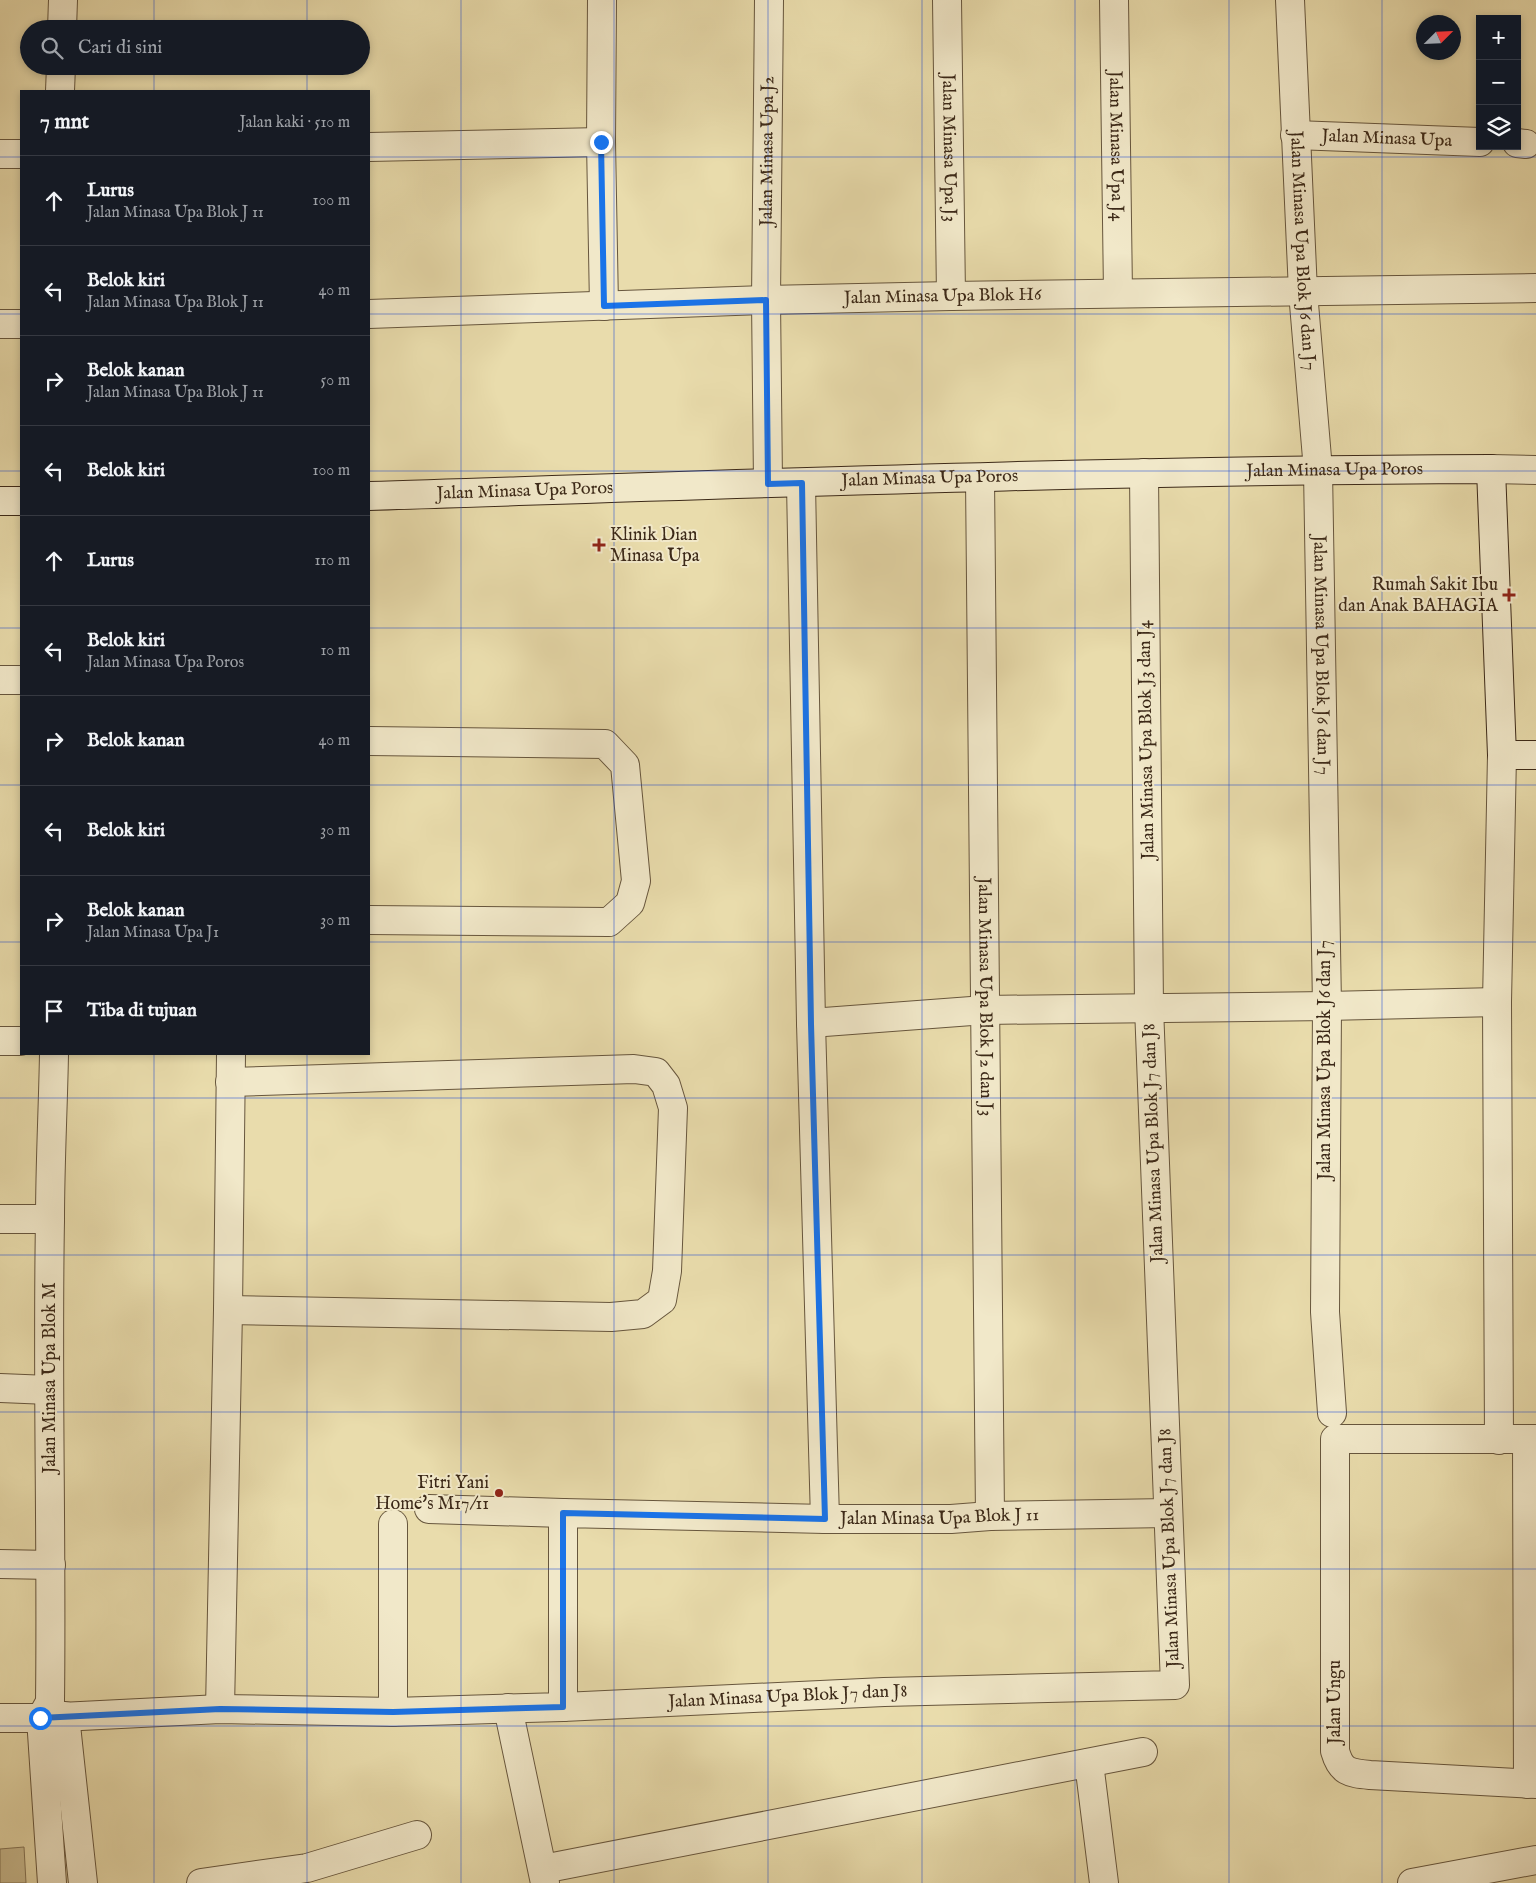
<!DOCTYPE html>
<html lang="id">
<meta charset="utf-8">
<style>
:root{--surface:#171b24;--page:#20242c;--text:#f1f3f6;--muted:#9ea1a6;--line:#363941}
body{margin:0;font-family:"IM FELL English",serif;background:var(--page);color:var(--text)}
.controls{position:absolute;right:15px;top:15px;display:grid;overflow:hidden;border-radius:0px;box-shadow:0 2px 8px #0003}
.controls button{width:45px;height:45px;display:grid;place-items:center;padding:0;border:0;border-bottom:1px solid var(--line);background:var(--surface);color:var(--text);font:25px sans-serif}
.compass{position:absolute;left:1416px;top:15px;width:45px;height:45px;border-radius:50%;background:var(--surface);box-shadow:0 2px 8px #0003;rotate:66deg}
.stop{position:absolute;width:15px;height:15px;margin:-11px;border:4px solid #1a73e8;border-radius:50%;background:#fff}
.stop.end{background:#1a73e8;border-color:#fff;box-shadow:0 1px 5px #0008}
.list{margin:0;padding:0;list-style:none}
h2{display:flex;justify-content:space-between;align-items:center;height:65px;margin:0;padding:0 20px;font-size:21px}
h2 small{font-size:16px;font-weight:400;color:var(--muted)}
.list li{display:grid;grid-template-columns:32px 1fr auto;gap:15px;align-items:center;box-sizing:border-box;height:90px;padding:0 20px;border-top:1px solid var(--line)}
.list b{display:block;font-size:19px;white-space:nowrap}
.list p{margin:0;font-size:16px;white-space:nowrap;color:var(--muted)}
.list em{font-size:16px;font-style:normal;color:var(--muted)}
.icon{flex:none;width:28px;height:28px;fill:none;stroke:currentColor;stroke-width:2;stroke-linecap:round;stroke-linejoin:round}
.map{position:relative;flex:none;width:1536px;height:1883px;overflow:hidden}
.search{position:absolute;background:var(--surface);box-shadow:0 2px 8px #0003;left:20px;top:20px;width:350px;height:55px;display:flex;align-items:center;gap:12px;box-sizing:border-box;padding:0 18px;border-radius:28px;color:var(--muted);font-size:19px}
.panel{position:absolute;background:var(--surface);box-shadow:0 2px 8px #0003;left:20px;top:90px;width:350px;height:965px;border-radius:0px}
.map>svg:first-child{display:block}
</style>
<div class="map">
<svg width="1536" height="1883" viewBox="0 0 1536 1883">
<rect width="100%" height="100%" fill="#e9dcac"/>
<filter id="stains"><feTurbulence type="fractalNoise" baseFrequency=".004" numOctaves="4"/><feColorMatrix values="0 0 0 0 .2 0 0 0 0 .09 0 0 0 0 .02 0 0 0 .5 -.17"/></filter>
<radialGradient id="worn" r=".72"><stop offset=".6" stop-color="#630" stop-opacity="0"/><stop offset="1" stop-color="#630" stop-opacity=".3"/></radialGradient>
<path fill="#ccbe93" stroke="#847456" d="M24 1847 26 1883H0V1849Z"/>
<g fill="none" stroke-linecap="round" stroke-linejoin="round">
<defs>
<g id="street">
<path d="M602 0 601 142 604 306"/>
<path id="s1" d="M947 0 951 296"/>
<path id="s2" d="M1114 0 1118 293"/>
<path id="s3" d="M1290 0 1303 292 1318 470 1327 1006 1325 1312 1332 1413"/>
<path d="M62 29 63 0"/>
<path d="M60 91 61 66"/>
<path id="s4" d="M1295 135 1480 142"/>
<path d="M1517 143 1526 144"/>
<path d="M369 147 601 142"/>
<path d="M0 154H21"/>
<path id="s5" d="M369 314 766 300 951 296 1536 288"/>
<path d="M0 324H21"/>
<path d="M1491 469 1536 470"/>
<path id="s6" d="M980 478 990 1516"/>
<path id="s7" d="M768 483 766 300 769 0"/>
<path d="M801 483 811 1023 825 1519"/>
<path d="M0 680H21"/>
<path d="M369 741 605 744 625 765 636 881 630 903 609 922 369 920"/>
<path d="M811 1023 985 1010 1327 1006 1497 1002"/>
<path d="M0 1041H21"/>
<path d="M0 1219H50"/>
<path d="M228 1310 611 1317 643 1314 662 1300 667 1271 673 1108 666 1085 656 1072 634 1069 230 1082"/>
<path d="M0 1388 49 1390"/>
<path d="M1527 1439 1528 1784"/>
<path d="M1536 1439H1335V1751C1341 1772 1349 1773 1370 1775L1536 1784"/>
<path d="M1499 1440 1497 1002 1502 755"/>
<path d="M429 1509 563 1513"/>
<path d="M393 1524V1712"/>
<path d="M0 1564 51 1565"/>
<path id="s8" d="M563 1707 884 1692 1175 1685 1149 1007 1144 473"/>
<path d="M508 1708 545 1883"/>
<path d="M220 1709 228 1310 231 1054"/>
<path d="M65 1716 83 1883"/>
<path id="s9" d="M0 1718H41L220 1709 393 1712 563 1707V1513L825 1519H951L990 1516 1168 1513"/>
<path d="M1089 1763 1104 1883"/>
<path d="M543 1869 1143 1752"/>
<path d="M52 1883 41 1718 50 1702C52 1542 47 1381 50 1220 50 1164 53 1109 54 1054"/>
<path d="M201 1883 307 1868 417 1835"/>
<path d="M1412 1883 1536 1860"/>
</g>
<g id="secondary">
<path id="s10" d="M369 496C743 484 1117 470 1491 469L1502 755H1536"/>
<path d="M0 501H21"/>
</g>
</defs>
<use href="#street" stroke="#67563d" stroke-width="30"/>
<use href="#secondary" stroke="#3c2918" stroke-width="30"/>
<use href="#street" stroke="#f1e8c9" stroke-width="28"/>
<use href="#secondary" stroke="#f1e8c9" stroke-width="28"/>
</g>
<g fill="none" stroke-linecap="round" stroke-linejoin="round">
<path stroke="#1a73e8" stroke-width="6" d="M40 1718 220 1709 393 1712 563 1707V1513L825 1519 811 1024 802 483 768 484 766 300 604 306 601 142"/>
</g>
<path fill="none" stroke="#1d4ed8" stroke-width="1" stroke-opacity="0.55" d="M154 0V29M307 0V29M461 0V1883M614 0V1883M768 0V1883M922 0V1883M1075 0V1883M1229 0V1883M1382 0V1883M154 66V91M307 66V91M0 157H21M369 157H1536M0 314H21M369 314H1536M0 471H21M369 471H1536M0 628H21M369 628H1536M0 785H21M369 785H1536M0 942H21M369 942H1536M154 1054V1883M307 1054V1883M0 1098H1536M0 1255H1536M0 1412H1536M0 1569H1536M0 1726H1536"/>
<g fill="#8f2418" stroke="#f1e8c9" stroke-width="2">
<path d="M596.5 537.5h5v5h5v5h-5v5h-5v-5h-5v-5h5z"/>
<path d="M1506.5 587.5h5v5h5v5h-5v5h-5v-5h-5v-5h5z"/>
<circle cx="499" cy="1493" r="5"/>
</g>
<g text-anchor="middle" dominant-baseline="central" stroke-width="4" stroke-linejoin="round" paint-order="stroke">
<g font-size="18" fill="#3c2918" stroke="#f1e8c9">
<text stroke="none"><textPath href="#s4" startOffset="92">Jalan Minasa Upa</textPath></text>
<text stroke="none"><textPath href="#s2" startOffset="146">Jalan Minasa Upa J4</textPath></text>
<text stroke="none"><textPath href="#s1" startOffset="148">Jalan Minasa Upa J3</textPath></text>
<text stroke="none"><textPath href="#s7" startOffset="332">Jalan Minasa Upa J2</textPath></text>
<text stroke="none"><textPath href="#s3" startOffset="251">Jalan Minasa Upa Blok J6 dan J7</textPath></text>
<text stroke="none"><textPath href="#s5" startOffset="574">Jalan Minasa Upa Blok H6</textPath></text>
<text stroke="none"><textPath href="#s10" startOffset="966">Jalan Minasa Upa Poros</textPath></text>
<text stroke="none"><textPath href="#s10" startOffset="561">Jalan Minasa Upa Poros</textPath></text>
<text stroke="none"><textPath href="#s10" startOffset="156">Jalan Minasa Upa Poros</textPath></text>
<text stroke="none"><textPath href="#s3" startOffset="656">Jalan Minasa Upa Blok J6 dan J7</textPath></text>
<text transform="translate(1147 740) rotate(-91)">Jalan Minasa Upa Blok J3 dan J4</text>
<text stroke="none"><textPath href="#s6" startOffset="519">Jalan Minasa Upa Blok J2 dan J3</textPath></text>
<text transform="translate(1325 1060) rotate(-90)">Jalan Minasa Upa Blok J6 dan J7</text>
<text transform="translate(1154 1143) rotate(-92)">Jalan Minasa Upa Blok J7 dan J8</text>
<text transform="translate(50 1378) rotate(-90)">Jalan Minasa Upa Blok M</text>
<text stroke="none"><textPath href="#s9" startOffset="1134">Jalan Minasa Upa Blok J 11</textPath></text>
<text transform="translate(1170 1548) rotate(-92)">Jalan Minasa Upa Blok J7 dan J8</text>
<text stroke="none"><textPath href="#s8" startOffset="225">Jalan Minasa Upa Blok J7 dan J8</textPath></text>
<text transform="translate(1335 1702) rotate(-90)">Jalan Ungu</text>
</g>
<g font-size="18" fill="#3c2918" stroke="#f1e8c9" text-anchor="end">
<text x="610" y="535" text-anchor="start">Klinik Dian<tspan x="610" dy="21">Minasa Upa</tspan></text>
<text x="1498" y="585">Rumah Sakit Ibu<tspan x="1498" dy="21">dan Anak BAHAGIA</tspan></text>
<text x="489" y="1483">Fitri Yani<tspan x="489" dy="21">Home's M17/11</tspan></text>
</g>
</g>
<rect width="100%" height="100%" filter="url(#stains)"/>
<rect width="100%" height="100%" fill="url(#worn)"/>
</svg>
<div class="controls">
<button>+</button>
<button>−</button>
<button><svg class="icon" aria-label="layers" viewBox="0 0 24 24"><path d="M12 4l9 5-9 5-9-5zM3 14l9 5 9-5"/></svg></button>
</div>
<svg class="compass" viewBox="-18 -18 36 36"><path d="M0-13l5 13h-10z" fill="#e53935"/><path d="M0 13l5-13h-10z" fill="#9ea1a6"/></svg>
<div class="stop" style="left:40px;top:1718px"></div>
<div class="stop end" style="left:601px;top:142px"></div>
<div class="search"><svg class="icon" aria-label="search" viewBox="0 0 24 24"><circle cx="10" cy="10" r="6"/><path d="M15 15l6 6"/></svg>Cari di sini</div>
<section class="panel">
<h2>7 mnt<small>Jalan kaki · 510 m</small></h2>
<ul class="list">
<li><svg class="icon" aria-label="ahead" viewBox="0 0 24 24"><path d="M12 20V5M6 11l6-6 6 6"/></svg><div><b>Lurus</b><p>Jalan Minasa Upa Blok J 11</p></div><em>100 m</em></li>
<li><svg class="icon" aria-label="left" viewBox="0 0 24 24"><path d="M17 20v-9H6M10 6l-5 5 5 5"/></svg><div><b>Belok kiri</b><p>Jalan Minasa Upa Blok J 11</p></div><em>40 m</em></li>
<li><svg class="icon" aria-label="right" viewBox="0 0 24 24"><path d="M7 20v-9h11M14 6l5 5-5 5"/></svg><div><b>Belok kanan</b><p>Jalan Minasa Upa Blok J 11</p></div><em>50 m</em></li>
<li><svg class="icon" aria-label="left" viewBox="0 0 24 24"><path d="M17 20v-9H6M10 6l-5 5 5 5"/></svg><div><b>Belok kiri</b></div><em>100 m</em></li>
<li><svg class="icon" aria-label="ahead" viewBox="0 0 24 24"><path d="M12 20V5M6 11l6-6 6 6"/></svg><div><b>Lurus</b></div><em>110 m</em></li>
<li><svg class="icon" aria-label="left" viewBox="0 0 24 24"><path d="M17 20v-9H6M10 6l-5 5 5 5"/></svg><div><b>Belok kiri</b><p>Jalan Minasa Upa Poros</p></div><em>10 m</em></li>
<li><svg class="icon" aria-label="right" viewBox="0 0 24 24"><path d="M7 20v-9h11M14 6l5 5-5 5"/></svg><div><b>Belok kanan</b></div><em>40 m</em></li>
<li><svg class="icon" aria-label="left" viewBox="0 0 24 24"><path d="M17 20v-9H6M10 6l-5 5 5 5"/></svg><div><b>Belok kiri</b></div><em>30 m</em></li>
<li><svg class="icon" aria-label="right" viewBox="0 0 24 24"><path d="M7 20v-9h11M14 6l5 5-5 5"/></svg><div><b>Belok kanan</b><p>Jalan Minasa Upa J1</p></div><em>30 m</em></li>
<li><svg class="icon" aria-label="arrive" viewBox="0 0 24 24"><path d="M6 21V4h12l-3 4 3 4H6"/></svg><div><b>Tiba di tujuan</b></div></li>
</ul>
</section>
</div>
